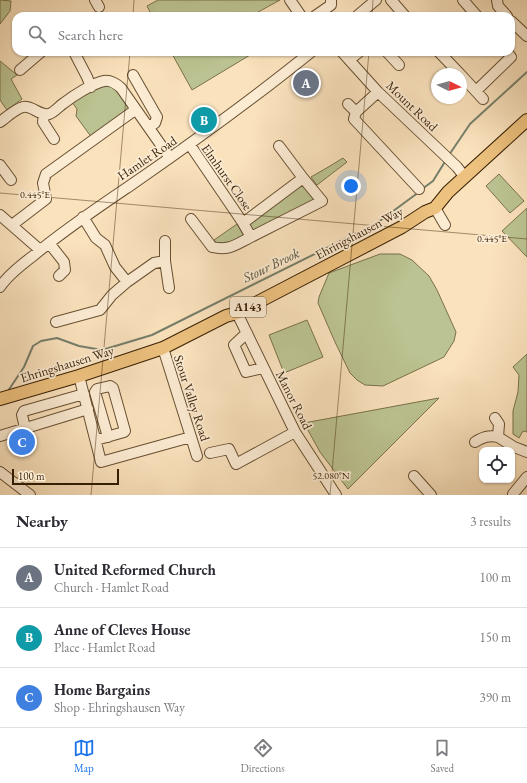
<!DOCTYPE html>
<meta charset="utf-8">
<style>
:root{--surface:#fff;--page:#f2f2f3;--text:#2b2b33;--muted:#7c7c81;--line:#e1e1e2;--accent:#1a73e8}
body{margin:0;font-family:"EB Garamond",serif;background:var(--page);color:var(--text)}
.controls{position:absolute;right:12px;bottom:12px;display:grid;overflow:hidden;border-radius:8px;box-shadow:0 1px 3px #0004}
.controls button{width:36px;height:36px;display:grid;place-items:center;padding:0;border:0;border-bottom:1px solid var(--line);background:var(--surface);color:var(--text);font:20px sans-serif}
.compass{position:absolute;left:431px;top:68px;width:36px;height:36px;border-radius:50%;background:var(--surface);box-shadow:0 1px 3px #0004;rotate:95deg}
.scale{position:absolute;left:12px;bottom:10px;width:107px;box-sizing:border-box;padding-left:4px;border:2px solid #371f04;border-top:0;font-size:11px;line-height:14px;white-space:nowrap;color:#371f04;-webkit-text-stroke:3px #fcecd4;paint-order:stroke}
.you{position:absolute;left:351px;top:186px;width:14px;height:14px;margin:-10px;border:3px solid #fff;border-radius:50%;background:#1a73e8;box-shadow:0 0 0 6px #1a73e833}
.badge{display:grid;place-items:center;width:26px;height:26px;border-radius:50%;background:var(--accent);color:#fff;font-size:13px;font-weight:700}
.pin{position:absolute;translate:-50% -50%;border:2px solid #fff;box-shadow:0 1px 4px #0006}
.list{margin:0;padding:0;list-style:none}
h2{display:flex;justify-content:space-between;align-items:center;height:52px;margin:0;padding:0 16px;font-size:17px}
h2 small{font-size:13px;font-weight:400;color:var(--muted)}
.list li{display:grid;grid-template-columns:26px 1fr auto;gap:12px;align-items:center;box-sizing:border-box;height:60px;padding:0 16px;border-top:1px solid var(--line)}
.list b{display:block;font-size:15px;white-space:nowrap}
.list p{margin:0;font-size:13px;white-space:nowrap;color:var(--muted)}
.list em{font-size:13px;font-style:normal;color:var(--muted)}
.icon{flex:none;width:22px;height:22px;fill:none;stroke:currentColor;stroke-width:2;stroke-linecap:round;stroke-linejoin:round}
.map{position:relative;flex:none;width:527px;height:495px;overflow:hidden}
.search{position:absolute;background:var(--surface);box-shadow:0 1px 3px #0004;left:12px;right:12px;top:12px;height:44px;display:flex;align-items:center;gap:10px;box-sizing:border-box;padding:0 14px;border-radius:12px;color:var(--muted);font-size:15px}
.sheet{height:232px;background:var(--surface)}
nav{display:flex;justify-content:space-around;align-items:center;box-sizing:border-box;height:56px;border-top:1px solid var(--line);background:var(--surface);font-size:11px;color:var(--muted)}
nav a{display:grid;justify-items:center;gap:2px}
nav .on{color:var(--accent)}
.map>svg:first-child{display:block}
</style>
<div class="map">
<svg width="527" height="495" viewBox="0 0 527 495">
<rect width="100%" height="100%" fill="#fae2bd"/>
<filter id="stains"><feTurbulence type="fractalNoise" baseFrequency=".005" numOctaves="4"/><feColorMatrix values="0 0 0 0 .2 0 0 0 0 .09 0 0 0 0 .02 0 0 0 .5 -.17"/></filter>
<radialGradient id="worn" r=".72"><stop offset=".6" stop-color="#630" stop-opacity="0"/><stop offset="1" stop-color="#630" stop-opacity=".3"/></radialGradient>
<path fill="#bcc392" stroke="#7a714b" d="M0 0 11 1 10 11 0 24Z
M158 0H280L251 16H152L147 6Z
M171 52H255L192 90Z
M0 61 17 75 11 79 22 99 7 110 0 100Z
M104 85 113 87 118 91 130 110 92 138 76 116 77 109 72 102Z
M343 158 347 162 317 185 311 177 330 166Z
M499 174 524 201 510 213 486 186Z
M299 184 302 185 314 197 312 201 253 231 248 224Z
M527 208V257L502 231Z
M237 224 244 236 233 243 218 245 214 240Z
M380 254H400L412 260 429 276 437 290 456 332 454 341 444 357 383 386 365 385 357 380 350 373 335 342 318 303 319 297 329 273Z
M307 320 323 357 284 373 269 335Z
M527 354V432L523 431 519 438 513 434V411L518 392 519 375 513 367Z
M439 398 348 489 320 452 304 423Z"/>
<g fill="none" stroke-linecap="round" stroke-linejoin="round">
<path stroke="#757e6b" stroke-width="2" d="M449 155 470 124 527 72
M422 189 433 181 446 160
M8 391 24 367 33 346 41 341 57 338 79 346 102 350 152 335 377 223 419 192"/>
<defs>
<path id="minor" d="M95 0 99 7
M290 0 301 16
M391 0 405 16
M463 0 477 16
M497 0 498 6 507 16
M315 16 331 5V0
M357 16 376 0
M511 21 527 36
M74 52 87 77 91 87
M342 52 378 92 457 167 464 176
M387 52 399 65
M439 52 460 74
M349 60 359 52
M20 70 41 52
M133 75 157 117 155 123 149 127
M461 75 483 99
M476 91 511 57 507 52
M348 104 356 112 378 92
M356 112 354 119 419 189
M44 114 43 122 54 139
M0 122C7 117 15 109 23 107 32 105 39 116 49 114 55 112 59 106 64 103 73 96 93 83 104 81 110 80 117 84 121 88L170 158
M190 145 243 223 251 237C235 245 229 251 212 247L191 219
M0 165 11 180
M435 208 445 225
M0 215 40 250
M83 217 96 238 105 245 115 267 127 282 154 263 165 261
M243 223 303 178 279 146
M12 225 46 199 43 183 46 174 135 110
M251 237 322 201 303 178
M165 241V261L169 288
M49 243 64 262 65 270 59 276
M0 287C8 275 21 265 33 256 64 230 97 208 131 185 192 143 253 99 311 52
M237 313 295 432 336 495
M56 322 100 310 112 295 127 282
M247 333 234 345 246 372 263 368
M163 348 197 456
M79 376 101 462 191 437
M25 428 22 415 24 411 84 394
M0 436 88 409
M498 437 514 447 527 452
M96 440 124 432 125 431 113 388 110 386 97 389 95 392 108 437
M475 442C483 437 489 435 498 437L499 424 495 418
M210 453 229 449 236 464 295 432
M0 472 30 495
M414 476 431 495
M513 494 527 477"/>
<path id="major" d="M0 399 79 376 163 348 226 316 237 313 402 227 425 212 435 208 448 192 527 120"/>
</defs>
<use href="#minor" stroke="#685032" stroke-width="12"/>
<use href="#major" stroke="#371f04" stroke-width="14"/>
<use href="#minor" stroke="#fcecd4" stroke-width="10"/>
<use href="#major" stroke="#edc17e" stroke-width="12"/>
</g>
<path fill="none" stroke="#371f04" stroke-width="1" stroke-opacity="0.45" d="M133 16 134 0M372 16 373 0M0 193 527 239M91 495 130 52M330 495 369 52"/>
<g text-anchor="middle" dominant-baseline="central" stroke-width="3.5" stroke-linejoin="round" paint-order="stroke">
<rect fill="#fcecd4" stroke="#725c42" stroke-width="1" x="230" y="297" width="36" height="20" rx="3"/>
<g font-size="12" font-weight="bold" fill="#371f04">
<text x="248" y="307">A143</text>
</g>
<g font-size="13" fill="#371f04" stroke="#fcecd4">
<text transform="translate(412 106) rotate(44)">Mount Road</text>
<text transform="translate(147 158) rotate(-34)">Hamlet Road</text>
<text transform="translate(227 177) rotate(55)">Elmhurst Close</text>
<text transform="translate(359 233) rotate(-28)">Ehringshausen Way</text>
<text transform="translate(67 364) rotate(-17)">Ehringshausen Way</text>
<text transform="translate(192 398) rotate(72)">Stour Valley Road</text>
<text transform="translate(294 400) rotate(63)">Manor Road</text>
</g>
<g font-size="14" font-style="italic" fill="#564f37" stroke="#fcecd4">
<text transform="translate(271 265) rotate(-26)">Stour Brook</text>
</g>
</g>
<g font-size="10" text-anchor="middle" fill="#371f04" stroke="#fcecd4" stroke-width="3.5" stroke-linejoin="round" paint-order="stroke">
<text x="35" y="198">0.445°E</text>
<text x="492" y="242">0.445°E</text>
<text x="331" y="479">52.080°N</text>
</g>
<rect width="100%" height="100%" filter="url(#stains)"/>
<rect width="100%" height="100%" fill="url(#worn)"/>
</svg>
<div class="controls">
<button><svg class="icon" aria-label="locate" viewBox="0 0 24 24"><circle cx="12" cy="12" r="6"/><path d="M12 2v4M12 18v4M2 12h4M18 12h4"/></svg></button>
</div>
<svg class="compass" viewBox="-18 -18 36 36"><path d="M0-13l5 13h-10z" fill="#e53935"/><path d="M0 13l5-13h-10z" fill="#7c7c81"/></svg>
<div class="scale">100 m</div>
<div class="you"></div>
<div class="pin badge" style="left:306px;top:83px;background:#6b7280">A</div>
<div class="pin badge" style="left:204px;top:120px;background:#0f9aa8">B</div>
<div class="pin badge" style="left:22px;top:442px;background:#3f7fe0">C</div>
<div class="search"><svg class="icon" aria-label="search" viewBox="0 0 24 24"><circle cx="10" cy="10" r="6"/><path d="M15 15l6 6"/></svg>Search here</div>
</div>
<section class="sheet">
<h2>Nearby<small>3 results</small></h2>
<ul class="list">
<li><span class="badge" style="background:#6b7280">A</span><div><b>United Reformed Church</b><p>Church · Hamlet Road</p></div><em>100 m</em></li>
<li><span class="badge" style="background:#0f9aa8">B</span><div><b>Anne of Cleves House</b><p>Place · Hamlet Road</p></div><em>150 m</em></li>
<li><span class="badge" style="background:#3f7fe0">C</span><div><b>Home Bargains</b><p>Shop · Ehringshausen Way</p></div><em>390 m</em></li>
</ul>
</section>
<nav>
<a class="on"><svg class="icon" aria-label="map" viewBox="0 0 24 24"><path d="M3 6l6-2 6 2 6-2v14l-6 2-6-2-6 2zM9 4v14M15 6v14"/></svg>Map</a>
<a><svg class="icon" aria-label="directions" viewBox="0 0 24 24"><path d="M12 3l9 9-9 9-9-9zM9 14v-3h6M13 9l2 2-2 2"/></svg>Directions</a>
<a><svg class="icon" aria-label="saved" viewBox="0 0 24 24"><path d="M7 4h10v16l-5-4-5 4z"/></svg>Saved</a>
</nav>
